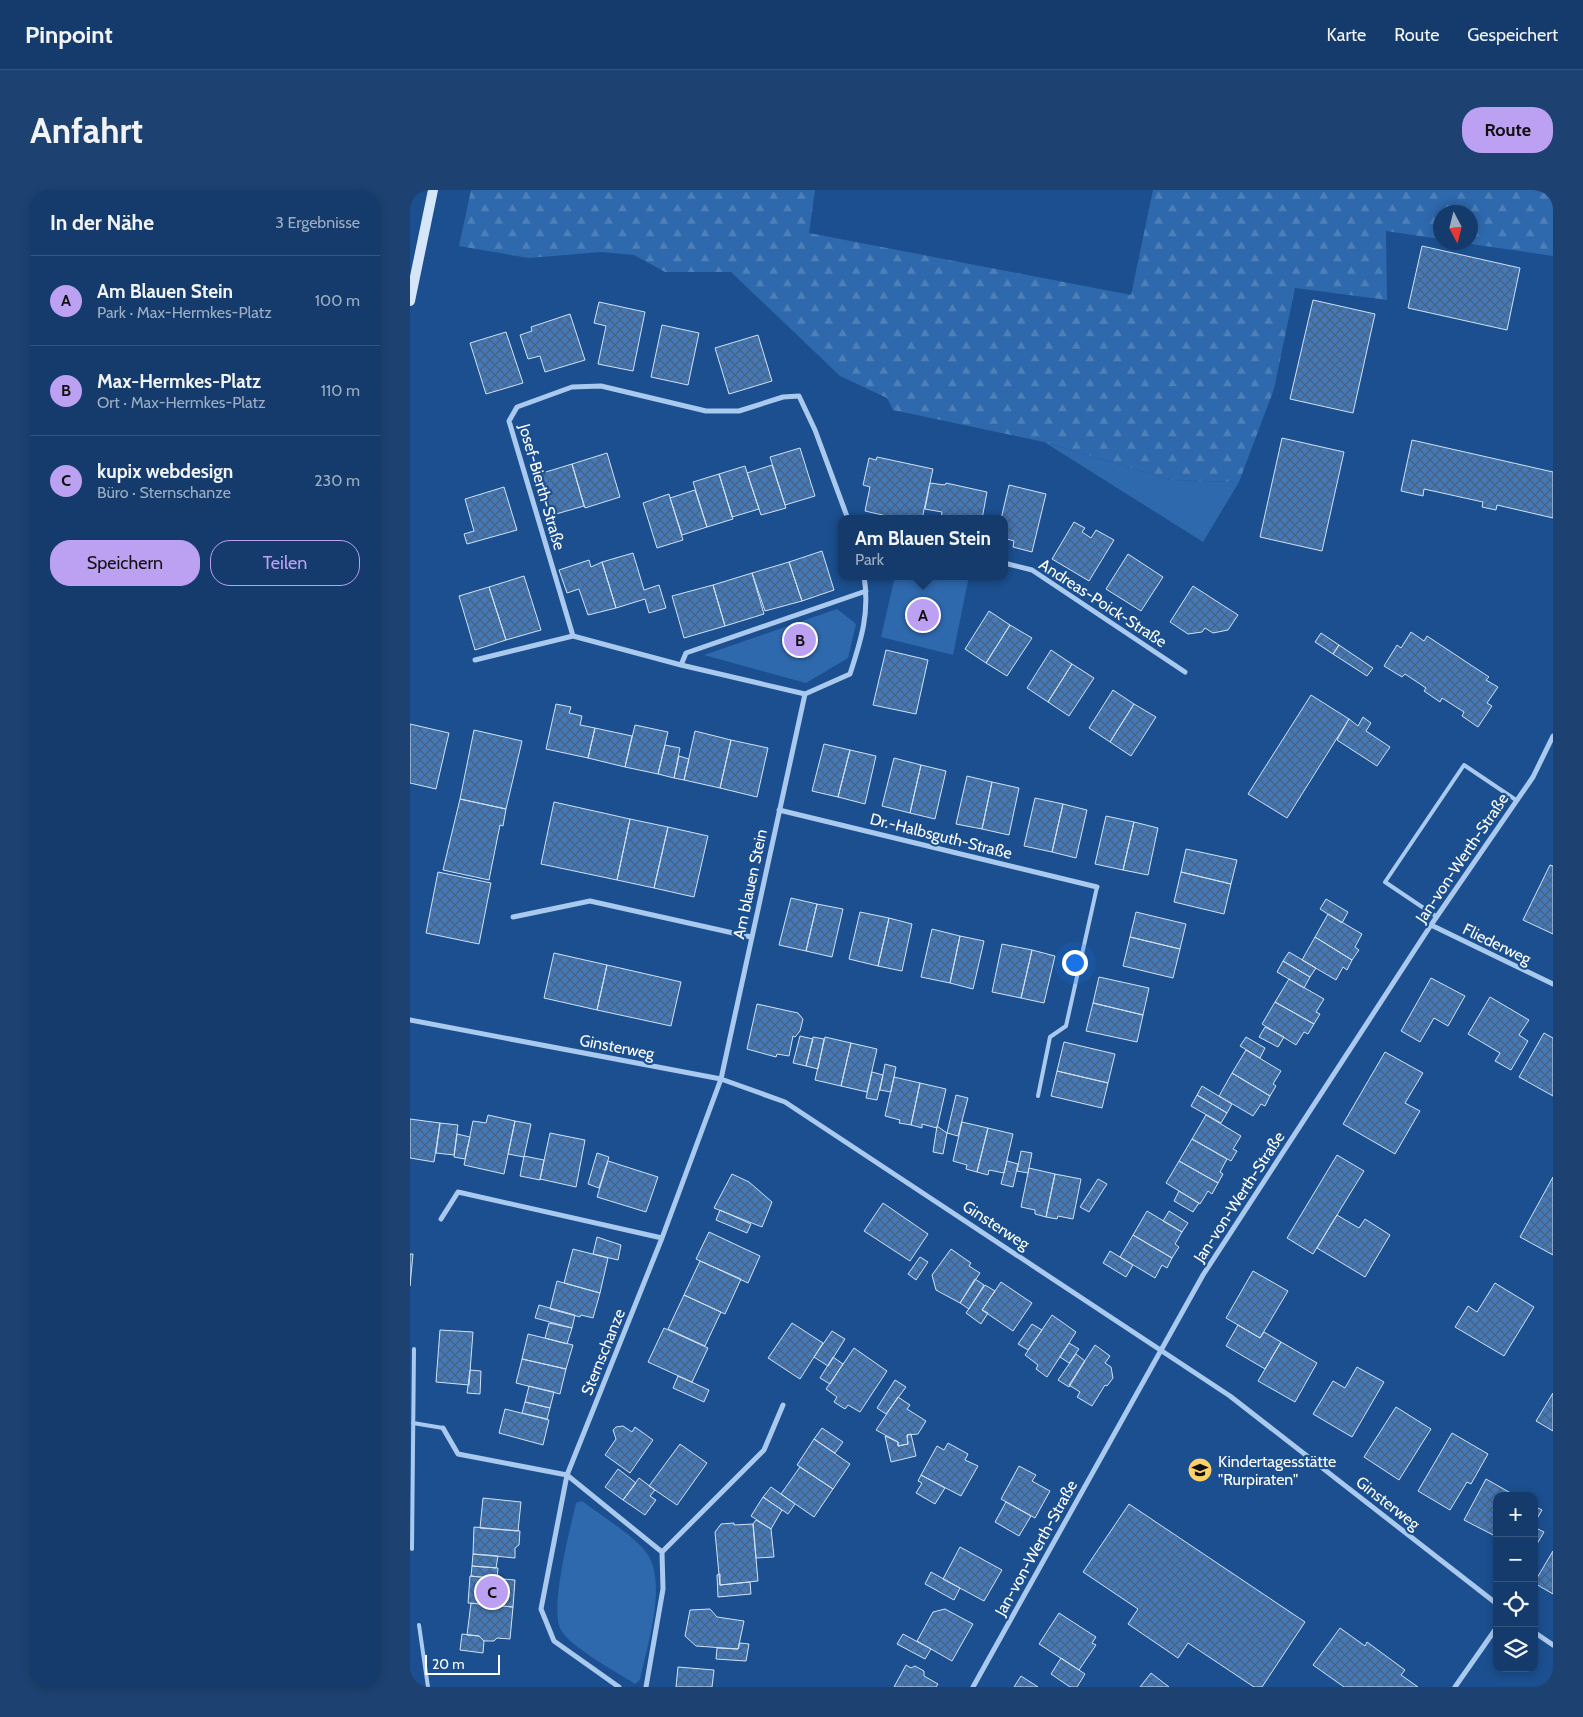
<!DOCTYPE html>
<html lang="de">
<meta charset="utf-8">
<style>
:root{--surface:#143b6b;--page:#1d4271;--text:#f1f3f6;--muted:#9dadc1;--line:#33557e;--accent:#bca0f2}
body{margin:0;font-family:Cabin,sans-serif;background:var(--page);color:var(--text)}
.controls{position:absolute;right:15px;bottom:15px;display:grid;overflow:hidden;border-radius:10px;box-shadow:0 2px 8px #0003}
.controls button{width:45px;height:45px;display:grid;place-items:center;padding:0;border:0;border-bottom:1px solid var(--line);background:var(--surface);color:var(--text);font:25px sans-serif}
.compass{position:absolute;left:1023px;top:15px;width:45px;height:45px;border-radius:50%;background:var(--surface);box-shadow:0 2px 8px #0003;rotate:173deg}
.scale{position:absolute;left:15px;bottom:12px;width:75px;box-sizing:border-box;padding-left:5px;border:2px solid #fff;border-top:0;font-size:14px;line-height:18px;white-space:nowrap;color:#fff;-webkit-text-stroke:4px #1b4f8f;paint-order:stroke}
.you{position:absolute;left:664px;top:772px;width:18px;height:18px;margin:-12px;border:4px solid #fff;border-radius:50%;background:#1a73e8;box-shadow:0 0 0 8px #1a73e833}
.badge{display:grid;place-items:center;width:32px;height:32px;border-radius:50%;background:var(--accent);color:#111;font-size:16px;font-weight:700}
.pin{position:absolute;translate:-50% -50%;border:2px solid #fff;box-shadow:0 1px 5px #0006}
.popup{position:absolute;left:428px;top:325px;width:170px;height:65px;box-sizing:border-box;display:grid;place-content:center;border-radius:10px;background:var(--surface);filter:drop-shadow(0 1px 4px #0005);font-size:16px;white-space:nowrap;color:var(--muted)}
.popup b{font-size:19px;color:var(--text)}
.popup::after{content:'';position:absolute;left:50%;top:100%;margin-left:-10px;border:10px solid transparent;border-top-color:var(--surface)}
.list{margin:0;padding:0;list-style:none}
h2{display:flex;justify-content:space-between;align-items:center;height:65px;margin:0;padding:0 20px;font-size:21px}
h2 small{font-size:16px;font-weight:400;color:var(--muted)}
.list li{display:grid;grid-template-columns:32px 1fr auto;gap:15px;align-items:center;box-sizing:border-box;height:90px;padding:0 20px;border-top:1px solid var(--line)}
.list b{display:block;font-size:19px;white-space:nowrap}
.list p{margin:0;font-size:16px;white-space:nowrap;color:var(--muted)}
.list em{font-size:16px;font-style:normal;color:var(--muted)}
.actions{display:flex;gap:10px;padding:15px 20px}
.actions a{flex:1;padding:11px 0;border:1px solid var(--accent);border-radius:20px;text-align:center;font-size:18px;color:var(--accent)}
.actions .main{background:var(--accent);color:#111}
.icon{flex:none;width:28px;height:28px;fill:none;stroke:currentColor;stroke-width:2;stroke-linecap:round;stroke-linejoin:round}
.map{position:relative;flex:none;width:1143px;height:1497px;overflow:hidden;border-radius:20px}
header{display:flex;align-items:center;gap:30px;box-sizing:border-box;height:70px;padding:0 25px;background:var(--surface);border-bottom:1px solid var(--line)}
header strong{font-size:24px}
nav{display:flex;gap:28px;margin-inline-start:auto;font-size:18px}
.intro{display:flex;align-items:center;justify-content:space-between;box-sizing:border-box;height:120px;padding:0 30px}
h1{margin:0;font-size:35px}
.button{padding:12px 22px;border-radius:20px;background:var(--accent);color:#111;font-size:18px;font-weight:700}
main{display:flex;gap:30px;padding:0 30px}
aside{flex:1;background:var(--surface);border-radius:20px;box-shadow:0 2px 8px #0003}
.map>svg:first-child{display:block}
</style>
<header>
<strong>Pinpoint</strong>
<nav><a>Karte</a><a>Route</a><a>Gespeichert</a></nav>
</header>
<div class="intro"><h1>Anfahrt</h1><a class="button">Route</a></div>
<main>
<aside>
<h2>In der Nähe<small>3 Ergebnisse</small></h2>
<ul class="list">
<li><span class="badge">A</span><div><b>Am Blauen Stein</b><p>Park · Max-Hermkes-Platz</p></div><em>100 m</em></li>
<li><span class="badge">B</span><div><b>Max-Hermkes-Platz</b><p>Ort · Max-Hermkes-Platz</p></div><em>110 m</em></li>
<li><span class="badge">C</span><div><b>kupix webdesign</b><p>Büro · Sternschanze</p></div><em>230 m</em></li>
</ul>
<div class="actions"><a class="main">Speichern</a><a>Teilen</a></div>
</aside>
<div class="map">
<svg width="1143" height="1497" viewBox="0 0 1143 1497">
<defs>
<pattern id="forest-firs" width="22" height="20" patternUnits="userSpaceOnUse" patternTransform="scale(1.25)"><rect width="22" height="20" fill="#2e69ad"/><path d="M5 1l3.5 6h-7zM16 11l3.5 6h-7z" fill="#4d80b9"/></pattern>
<pattern id="building-cross-hatch" width="8" height="8" patternUnits="userSpaceOnUse" patternTransform="scale(1.25)"><rect width="8" height="8" fill="#4478b7"/><path d="M0 0l8 8M0 8l8-8" fill="none" stroke="#486282"/></pattern>
</defs>
<rect width="100%" height="100%" fill="#1b4f8f"/>
<path fill="#2e69ad" d="M634 252 761 290 829 292 793 352Z
M485 386H559L543 465 471 447Z
M427 419 446 434 438 468 396 493 294 465Z
M172 1311C189 1324 228 1348 238 1365 257 1395 237 1456 230 1490L225 1494C207 1482 161 1458 151 1440 139 1419 160 1340 166 1313Z"/>
<path fill="url(#forest-firs)" d="M61 0H405L399 43 721 105 743 0H1125L1143 5V66L1054 53 1060 52V22H1030V49L976 41 977 110 885 98 864 199 829 292 761 290 634 252 483 220 477 208 430 186 321 82H255L224 65 191 62 119 68 49 56Z"/>
<path fill="url(#building-cross-hatch)" stroke="#cfe3fa" d="M1012 56 1110 78 1097 140 998 118Z
M903 110 965 124 943 223 880 209Z
M189 112 235 122 223 181 188 174 196 136 184 133Z
M160 124 175 170 135 182 130 166 118 169 110 145 122 141 121 137Z
M252 135 289 143 278 195 241 187Z
M96 142 113 193 76 204 60 153Z
M348 145 362 191 319 204 305 158Z
M872 248 934 262 912 361 850 347Z
M1002 250 1143 282V328L1087 315 1086 320 1072 317 1073 312 1014 299 1013 306 991 301Z
M390 258 405 306 375 315 360 267Z
M197 263 210 307 175 318 162 274Z
M467 267 523 279 512 329H490L455 321 460 297 453 295 459 268 466 270Z
M162 274 174 316 139 326 126 285Z
M362 275 376 318 351 325 337 283Z
M335 276 349 319 322 327 309 284Z
M309 284 323 329 297 337 283 292Z
M520 293 535 295 536 293 577 302 572 329H531L532 322 515 319Z
M599 295 636 304 622 362 603 357 604 351 594 348V329H591Z
M94 297 107 340 57 354 54 344 64 341 55 309Z
M285 300 297 337 272 345 260 308Z
M259 304 273 350 247 358 233 313Z
M664 332 675 338 672 342 681 348 686 340 704 350 679 391 642 369Z
M412 361 424 400 392 411 379 372Z
M223 363 234 400 249 395 256 418 239 423 235 409 206 418 192 372Z
M718 364 753 387 731 421 696 399Z
M179 370 181 377 192 372 206 418 178 425 169 399 157 403 149 380Z
M379 372 392 411 355 421 342 383Z
M342 383 354 424 315 436 303 395Z
M114 386 131 440 96 450 79 397Z
M303 395 315 436 274 448 262 406Z
M783 396 828 425 818 440 803 443 795 438 792 442 778 444 760 432Z
M79 397 96 450 65 460 49 406Z
M579 421 600 435 576 473 555 459Z
M600 435 622 448 597 486 576 473Z
M1001 442 1014 451 1017 446 1079 487 1076 490 1088 497 1077 513 1082 516 1068 537 1052 526 1054 522 1032 508 1030 512 1014 501 1016 498 995 484 992 487 974 476 987 455 991 458Z
M911 443 929 455 923 464 905 452Z
M929 455 963 478 957 486 923 464Z
M476 460 518 470 506 524 463 515Z
M641 460 662 474 638 512 617 498Z
M662 474 684 488 659 526 638 512Z
M703 500 724 514 700 552 679 538Z
M901 505 939 529 877 628 838 604Z
M146 514 161 517 159 523 172 526 170 535 185 538 178 568 136 559Z
M724 514 746 527 721 566 700 552Z
M953 527 961 533 956 541 980 557 967 576 927 550 939 529 948 536Z
M0 534 39 543 26 599 0 593Z
M225 535 258 542 248 584 215 577Z
M185 538 222 546 215 577 178 568Z
M64 540 112 551 96 619 50 609Z
M285 541 321 550 310 598 274 590Z
M321 550 358 558 347 607 310 598Z
M414 554 440 560 428 607 402 601Z
M255 555 270 558 264 588 248 584Z
M440 560 466 566 455 614 428 607Z
M269 566 279 569 274 590 264 588Z
M484 568 511 575 500 623 472 616Z
M511 575 536 581 525 629 500 623Z
M557 586 582 592 572 639 546 634Z
M582 592 609 598 599 645 572 639Z
M625 608 653 614 642 662 614 656Z
M50 609 96 619 93 636 90 635 79 690 33 680Z
M144 612 220 629 207 690 131 674Z
M653 614 677 620 666 668 642 662Z
M696 626 724 632 713 680 685 674Z
M220 629 258 637 244 698 207 690Z
M724 632 748 638 738 685 713 680Z
M258 637 298 646 284 707 244 698Z
M776 659 827 670 821 694 771 682Z
M1140 675 1143 676V744L1113 730Z
M28 682 81 693 69 754 16 743Z
M771 682 821 694 814 724 764 712Z
M381 708 407 714 396 761 369 755Z
M916 709 938 722 932 733 910 719Z
M407 714 433 719 422 767 396 761Z
M450 722 479 728 468 776 439 769Z
M726 722 776 734 770 759 720 747Z
M918 724 952 744 945 757 949 760 942 770 905 747Z
M479 728 502 734 492 781 468 776Z
M522 739 550 746 540 793 511 787Z
M550 746 574 751 563 799 540 793Z
M720 747 770 759 763 788 713 776Z
M905 747 942 770 937 780 933 777 926 790 892 770Z
M592 754 622 760 611 808 582 802Z
M622 760 645 766 634 813 611 808Z
M879 762 906 778 900 787 873 771Z
M144 763 197 775 187 820 134 808Z
M873 771 900 787 894 798 867 782Z
M197 775 271 792 261 836 187 820Z
M689 787 739 798 733 825 683 813Z
M1021 788 1055 806 1038 836 1024 828 1010 852 991 841Z
M879 789 914 809 906 822 910 824 904 834 865 812Z
M1080 807 1119 830 1109 845 1118 851 1101 880 1085 871 1090 863 1058 844Z
M865 812 904 834 898 844 894 842 886 855 852 834Z
M683 813 733 825 727 852 676 841Z
M347 814 388 823 393 829 390 841 385 847 383 846 379 866 367 864 366 867 337 859Z
M855 837 874 847 868 857 849 847Z
M1134 843 1143 848V906L1109 887Z
M390 846 403 849 396 876 383 873Z
M403 847 414 849 408 879 396 876Z
M415 847 441 853 431 896 405 890Z
M836 847 855 858 850 868 830 856Z
M654 852 705 864 698 893 647 881Z
M441 853 467 859 457 902 431 896Z
M836 860 871 881 863 894 866 896 860 906 822 883Z
M975 862 1013 883 995 913 1010 921 985 964 933 934Z
M475 874 486 877 481 902 470 900Z
M647 881 698 893 692 918 641 906Z
M462 882 473 885 467 910 456 908Z
M822 883 860 906 855 916 851 914 843 926 809 906Z
M484 887 510 893 501 935 489 933 490 930 475 926Z
M510 893 536 899 527 938 512 934V938L501 935Z
M792 896 822 914 817 923 787 905Z
M546 905 558 908 548 946 537 943Z
M787 905 817 923 811 933 781 916Z
M78 925 105 931 94 984 54 975 63 931 76 933Z
M796 925 831 946 823 959 827 961 821 971 782 949Z
M0 929 30 933 24 972 0 968Z
M105 931 121 934 114 967 98 964Z
M552 932 578 938 567 982 556 979 557 975 543 971Z
M30 933 48 935 44 965 26 963Z
M527 936 537 943 533 964 523 962Z
M578 938 603 944 594 983 579 980 578 985 567 982Z
M140 943 175 950 166 997 130 989Z
M47 944 60 947 55 969 44 967Z
M782 949 817 969 810 982 813 984 808 993 769 971Z
M611 961 622 963 618 983 607 981Z
M187 963 199 967 189 998 178 994Z
M927 965 954 981 903 1064 877 1048Z
M114 966 134 970 130 990 110 986Z
M198 971 248 987 236 1022 187 1007Z
M597 971 608 974 603 997 591 994Z
M769 971 808 993 802 1004 798 1001 790 1014 756 993Z
M619 978 645 984 636 1027 625 1024V1020L611 1017Z
M322 984 339 992 362 1012 352 1037 304 1018Z
M645 984 671 989 663 1029 648 1026 647 1029 636 1027Z
M1143 987V1065L1110 1047Z
M688 989 697 994 679 1022 670 1017Z
M769 1001 789 1013 783 1022 764 1011Z
M473 1013 518 1044 500 1071 454 1041Z
M310 1020 341 1034 337 1043 306 1030Z
M737 1021 772 1042 765 1054 769 1057 762 1068 723 1045Z
M759 1021 778 1033 772 1042 753 1031Z
M927 1025 949 1038 955 1029 980 1045 955 1087 907 1058Z
M299 1042 350 1066 338 1093 286 1069Z
M723 1045 762 1068 757 1078 752 1075 745 1088 710 1067Z
M187 1047 211 1055 208 1070 183 1064Z
M163 1059 198 1068 190 1103 154 1093Z
M541 1059 561 1073 559 1076 570 1083 550 1113 526 1100 522 1085Z
M700 1061 723 1075 716 1087 693 1073Z
M0 1064H3L0 1096Z
M510 1067 518 1072 506 1090 498 1084Z
M290 1071 331 1089 315 1124 274 1105Z
M843 1081 878 1101 850 1148 816 1128Z
M565 1089 574 1095 559 1119 550 1113Z
M147 1091 190 1103 183 1128 171 1125 170 1127 140 1119Z
M591 1092 622 1113 603 1141 572 1120Z
M1085 1093 1124 1117 1094 1166 1045 1137 1058 1116 1067 1122Z
M575 1095 585 1101 572 1120 578 1123 571 1134 556 1123Z
M274 1105 311 1122 295 1156 258 1139Z
M129 1115 165 1125 162 1138 125 1128Z
M642 1125 666 1142 637 1187 626 1179 628 1175 615 1165Z
M139 1133 162 1138 157 1154 135 1148Z
M382 1133 413 1153 390 1189 358 1168Z
M622 1134 632 1140 618 1160 608 1154Z
M828 1135 850 1148 854 1142 871 1152 855 1179 816 1156Z
M254 1138 298 1158 282 1192 238 1172Z
M30 1140 63 1142 59 1195 26 1192Z
M422 1141 435 1149 418 1176 404 1167Z
M118 1144 163 1155 156 1179 112 1169Z
M871 1152 907 1173 885 1212 848 1191Z
M659 1153 669 1159 659 1173 650 1167Z
M685 1155 700 1166 695 1173 701 1177 703 1188 697 1196 695 1195 682 1216 667 1207 670 1202 659 1195Z
M444 1158 477 1181 450 1222 438 1215 435 1219 424 1212 427 1207 416 1199Z
M666 1164 675 1171 659 1197 648 1190Z
M423 1167 433 1174 420 1194 410 1188Z
M112 1169 156 1179 150 1204 106 1193Z
M947 1177 974 1192 942 1247 903 1224 923 1191 935 1198Z
M60 1180 71 1181 70 1204 57 1203Z
M268 1186 299 1200 294 1212 263 1198Z
M485 1190 496 1197 476 1224 467 1218Z
M119 1196 144 1202 140 1218 115 1212Z
M1143 1203V1241L1126 1231Z
M488 1207 500 1215 497 1219 516 1231 508 1244 497 1245 498 1254 488 1256V1252L466 1240Z
M115 1212 140 1218 137 1229 112 1223Z
M986 1217 1021 1239 989 1290 954 1267Z
M95 1219 139 1230 133 1255 89 1243Z
M213 1236 222 1242 225 1237 243 1250 220 1283 195 1265 206 1249 203 1240 206 1237Z
M412 1238 433 1252 425 1263 404 1249Z
M1042 1243 1078 1264 1061 1294 1057 1292 1040 1320 1008 1301Z
M501 1244 506 1266 481 1272 475 1246 488 1252V1256L498 1254 497 1245Z
M404 1249 440 1274 423 1299 387 1275Z
M538 1253 558 1264 555 1270 568 1276 551 1306 511 1285 527 1256 534 1260Z
M270 1254 297 1273 267 1315 239 1296Z
M609 1276 626 1285 622 1291 640 1301 625 1328 591 1309Z
M390 1277 423 1299 404 1327 371 1304Z
M208 1279 226 1293 213 1310 195 1297Z
M511 1285 535 1298 525 1314 506 1303 512 1293 508 1291Z
M229 1288 245 1300 240 1306 246 1310 235 1325 213 1310Z
M1076 1289 1106 1306H1087V1347L1054 1330Z
M361 1297 385 1314 378 1324 353 1307Z
M353 1307 372 1320 361 1339 341 1326Z
M73 1308 111 1312 108 1341 70 1338Z
M596 1312 621 1326 609 1346 585 1332Z
M719 1314 895 1432 852 1497H844L778 1453 768 1468 718 1434 728 1419 673 1382Z
M1124 1316 1132 1320 1124 1334Z
M346 1330 361 1339 364 1367 346 1368 343 1334Z
M324 1333V1335L343 1334 348 1391 310 1395 305 1342 311 1334Z
M64 1337 110 1341 109 1355 105 1358V1368L63 1364Z
M1124 1337 1134 1342 1124 1359Z
M550 1357 592 1380 574 1411 533 1389Z
M1143 1361V1404L1124 1393Z
M63 1364 88 1366 86 1378 62 1376Z
M62 1376 88 1378 87 1389 61 1386Z
M521 1382 550 1398 544 1410 515 1394Z
M310 1384V1395L340 1392 341 1404 308 1407 307 1385Z
M60 1386 105 1390 103 1417 58 1413Z
M61 1413 103 1417 100 1449 87 1448 84 1451H74L69 1446 57 1445Z
M300 1419 307 1427 334 1431 328 1459 286 1456 275 1446 280 1420Z
M535 1419 563 1434 542 1471 507 1451 523 1422Z
M649 1423 686 1447 682 1453 686 1455 669 1480 629 1454Z
M930 1438 955 1456 957 1452 995 1480 991 1485 1008 1497H934L903 1475Z
M52 1444 69 1446 74 1451 73 1463 50 1460Z
M493 1444 521 1459 515 1469 487 1454Z
M330 1453 339 1454 336 1471 306 1469 307 1458 328 1459Z
M651 1468 675 1484 667 1497H660L641 1484Z
M496 1475 501 1478 505 1476 514 1481V1486L528 1494 526 1497H484Z
M268 1477 304 1480 302 1497H266Z
M741 1483 759 1497H730Z
M611 1486 628 1497H604Z"/>
<g fill="none" stroke-linecap="round" stroke-linejoin="round">
<path stroke="#a9c9ee" stroke-width="4" d="M1027 727 975 692 1054 575 1106 610
M628 906 640 847 656 836 687 697
M3 1233 33 1238
M2 1359 4 1159
M9 1435 18 1497"/>
<path stroke="#a9c9ee" stroke-width="5" d="M594 373 622 380 775 482
M163 446 99 231 107 217 162 197 191 196 296 221H329L373 207 389 206 405 240 438 329
M65 470 163 446 271 475 395 504 440 484C451 450 460 423 454 386
M271 475 276 463 456 401
M369 620 687 697
M103 727 180 711 341 747
M1021 735 1143 794
M0 830 311 889 375 912 820 1206 1087 1414
M31 1029 48 1002 252 1048
M33 1238 48 1264 157 1285 131 1419 144 1451 209 1497
M252 1362 354 1260 373 1215
M1124 1442 1143 1455
M236 1497 253 1399 252 1362 157 1285 252 1048 311 889 395 504
M563 1497 793 1085 1021 735 1123 587 1143 546
M1045 1497 1087 1437"/>
<path stroke="#d6e6fa" stroke-width="10" d="M0 111 23 0"/>
</g>
<defs>
<symbol id="school-disc" viewBox="-11 -11 22 22"><circle r="9.5" fill="#ffd166" stroke="#1b4f8f"/><path d="M0-5L7-2L0 1L-7-2ZM-4 1L0 2.5L4 1V4Q0 6-4 4Z" fill="#111"/></symbol>
</defs>
<g fill-rule="evenodd">
<use href="#school-disc" x="776" y="1266" width="28" height="28"/>
</g>
<g text-anchor="middle" dominant-baseline="central" stroke-width="4.5" stroke-linejoin="round" paint-order="stroke">
<g font-size="16" fill="#fff" stroke="#1b4f8f">
<text transform="translate(132 297) rotate(74)">Josef-Bierth-Straße</text>
<text transform="translate(693 413) rotate(33)">Andreas-Poick-Straße</text>
<text transform="translate(531 646) rotate(14)">Dr.-Halbsguth-Straße</text>
<text transform="translate(1052 668) rotate(-56)">Jan-von-Werth-Straße</text>
<text transform="translate(340 694) rotate(-78)">Am blauen Stein</text>
<text transform="translate(1087 754) rotate(26)">Fliederweg</text>
<text transform="translate(207 857) rotate(11)">Ginsterweg</text>
<text transform="translate(829 1007) rotate(-57)">Jan-von-Werth-Straße</text>
<text transform="translate(586 1035) rotate(33)">Ginsterweg</text>
<text transform="translate(193 1162) rotate(-68)">Sternschanze</text>
<text transform="translate(978 1313) rotate(38)">Ginsterweg</text>
<text transform="translate(626 1358) rotate(-61)">Jan-von-Werth-Straße</text>
</g>
<g font-size="16" fill="#fff" stroke="#1b4f8f" text-anchor="start">
<text x="808" y="1271">Kindertagesstätte<tspan x="808" dy="18">"Rurpiraten"</tspan></text>
</g>
</g>
</svg>
<div class="controls">
<button>+</button>
<button>−</button>
<button><svg class="icon" aria-label="locate" viewBox="0 0 24 24"><circle cx="12" cy="12" r="6"/><path d="M12 2v4M12 18v4M2 12h4M18 12h4"/></svg></button>
<button><svg class="icon" aria-label="layers" viewBox="0 0 24 24"><path d="M12 4l9 5-9 5-9-5zM3 14l9 5 9-5"/></svg></button>
</div>
<svg class="compass" viewBox="-18 -18 36 36"><path d="M0-13l5 13h-10z" fill="#e53935"/><path d="M0 13l5-13h-10z" fill="#9dadc1"/></svg>
<div class="scale">20 m</div>
<div class="you"></div>
<div class="pin badge" style="left:513px;top:425px">A</div>
<div class="popup"><b>Am Blauen Stein</b>Park</div>
<div class="pin badge" style="left:390px;top:450px">B</div>
<div class="pin badge" style="left:82px;top:1402px">C</div>
</div>
</main>
